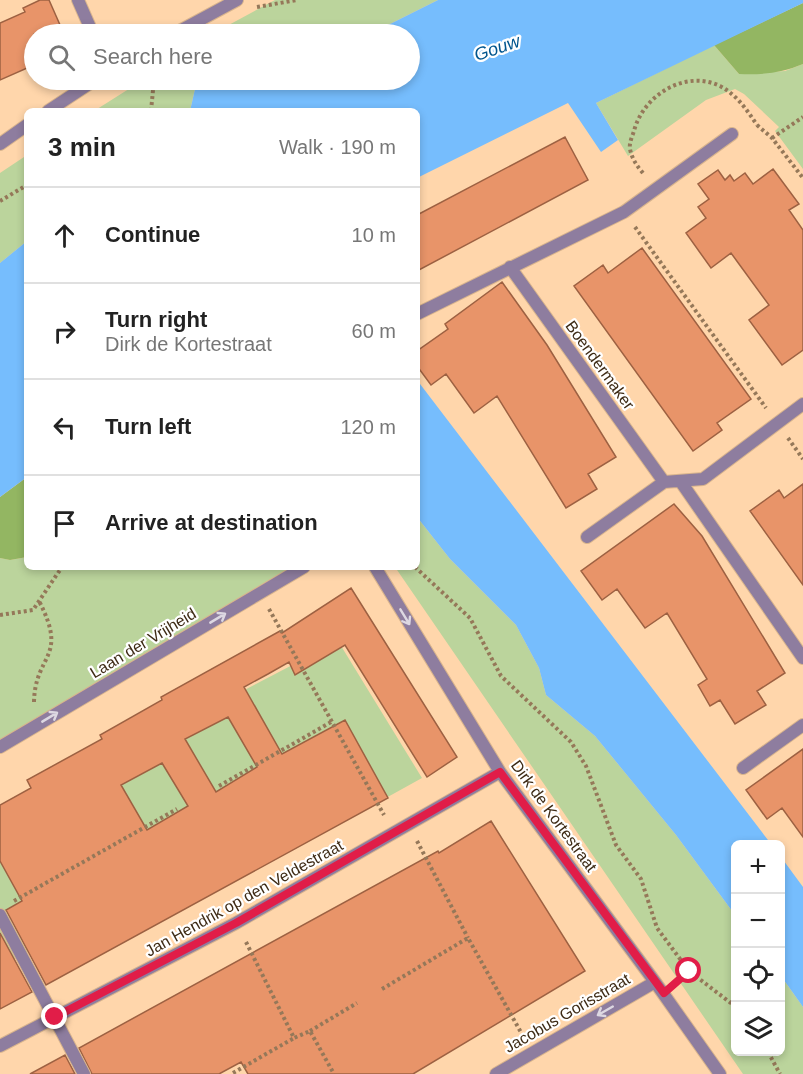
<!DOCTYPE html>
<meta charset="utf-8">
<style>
:root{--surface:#fff;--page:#f2f2f2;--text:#222;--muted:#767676;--line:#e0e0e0}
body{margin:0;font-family:Arial,sans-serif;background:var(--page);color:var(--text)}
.controls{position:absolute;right:18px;bottom:18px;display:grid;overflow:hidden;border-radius:9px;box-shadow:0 3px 9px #0003}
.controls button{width:54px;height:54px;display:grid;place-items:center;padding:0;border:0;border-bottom:2px solid var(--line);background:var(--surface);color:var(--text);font:30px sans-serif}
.stop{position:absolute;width:18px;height:18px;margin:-14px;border:4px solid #e11d48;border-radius:50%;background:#fff}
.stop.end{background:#e11d48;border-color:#fff;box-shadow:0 2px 6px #0008}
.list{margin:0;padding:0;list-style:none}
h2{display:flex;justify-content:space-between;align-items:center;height:78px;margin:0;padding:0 24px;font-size:26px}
h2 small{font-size:20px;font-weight:400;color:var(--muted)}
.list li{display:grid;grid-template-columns:39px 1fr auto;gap:18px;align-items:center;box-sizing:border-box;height:96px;padding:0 24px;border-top:2px solid var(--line)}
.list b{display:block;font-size:22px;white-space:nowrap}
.list p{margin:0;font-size:20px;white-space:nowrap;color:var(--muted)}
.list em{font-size:20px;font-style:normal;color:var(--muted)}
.icon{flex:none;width:33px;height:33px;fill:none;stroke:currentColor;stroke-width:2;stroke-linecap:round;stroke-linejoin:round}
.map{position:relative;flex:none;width:803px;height:1074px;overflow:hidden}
.search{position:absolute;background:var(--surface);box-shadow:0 3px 9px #0003;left:24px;top:24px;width:396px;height:66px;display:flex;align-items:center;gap:15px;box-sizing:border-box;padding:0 21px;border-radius:33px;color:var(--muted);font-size:22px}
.panel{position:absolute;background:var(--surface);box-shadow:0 3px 9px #0003;left:24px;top:108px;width:396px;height:462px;border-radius:9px}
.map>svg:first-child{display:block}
</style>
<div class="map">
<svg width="803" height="1074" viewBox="0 0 803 1074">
<rect width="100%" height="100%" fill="#ffd6ab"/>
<path fill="#bbd49c" d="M275 0H438L370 34H212Z
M714 45 739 74 785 71 803 64V169L775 131 779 127 744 94 735 89 706 100 628 156 596 103Z
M143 80H197L190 111H94Z
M27 155V241L0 263V173Z
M417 517 450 559 516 625 539 668 546 695 595 736 676 835 735 915 736 1052H780L781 976 803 1007V1074H743L395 567H417Z
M27 557V567H291L0 741V558L10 560Z
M319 610 422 778 375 804 355 770 0 967V832L227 699 300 661 285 631Z"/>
<path fill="#93b662" d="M803 3V64C781 73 763 75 739 74L714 45Z
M27 477V557L10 560 0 558V497Z"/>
<path fill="#76bdfd" d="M438 0H803V3L596 103 618 140 601 152 568 103 417 178V111H190L197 80H410V34H370Z
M27 241V477L0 497V263Z
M417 380 771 844H736L735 915 676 835 595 736 546 695 539 668 516 625 450 559 417 517Z
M781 857 803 887V1007L781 976Z"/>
<path fill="#e89469" stroke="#9d6142" stroke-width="1.5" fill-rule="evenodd" d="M40 0H49L64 34H34V65L0 80V23L25 12 23 8Z
M565 137 588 180 417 271V215Z
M773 169 799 204 789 210 803 230V350L782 365 749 320 769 305 739 264 731 253 711 268 686 233 706 218 698 207 709 199 698 184 718 170 725 180 730 175 734 181 745 173 753 184Z
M642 248 751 399 717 423 722 430 693 451 574 286 603 265 608 273Z
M502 282 547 345 616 457 588 474 597 489 566 508 497 396 474 413 446 374 431 385 417 366V351L448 329 445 324Z
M803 484V585L750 511 779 490 784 498Z
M674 504 702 536 785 673 757 691 766 705 735 724 720 700 710 706 698 685 707 679 667 613 645 628 617 589 602 600 581 571Z
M351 588 457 757 427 777 345 645 295 675 289 662 268 674 244 687 282 754 345 720 388 798 46 985 6 910 22 901 0 861V805L31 788 27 780 102 739 100 735 162 700 161 697 280 631 282 633ZM228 717 257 767 216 792 185 739ZM162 763 188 806 147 830 121 785Z
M803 749V837L782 808 767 819 746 790Z
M491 821 585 971 413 1074H248L241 1062 219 1074H92L79 1048 438 851 439 853Z
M0 933 32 992 0 1009Z
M65 1055 75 1074H30Z"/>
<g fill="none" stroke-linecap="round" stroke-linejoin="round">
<defs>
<path id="street" d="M78 0 93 34
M174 34 237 0
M48 111 95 80
M0 144 27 125
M510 267 664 482
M417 314 624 212 732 134
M681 482 803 658
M587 537 664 482 703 479 803 404
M375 567 500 772 655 982 720 1074
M0 747 304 567
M743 768 803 725
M0 915 84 1074
M0 1046 236 923 500 772
M496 1074 655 982"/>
</defs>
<use href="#street" stroke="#d8b48d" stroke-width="14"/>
<path stroke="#957859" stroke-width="4" stroke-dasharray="3 3" stroke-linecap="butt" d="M257 7 297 0
M151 111 154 80
M757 125 772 138 803 178
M772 138 803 117
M643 173C637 166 632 159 630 149 629 143 632 137 634 131 643 96 684 69 720 86 737 95 747 110 757 125
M0 201 27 185
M635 227 766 408
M788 438 803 459
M415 567 470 618 501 676 571 742 586 766 616 845 641 879 657 928 689 971
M269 609 384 815
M0 615 33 610 62 567
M34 702C35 653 69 659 39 601
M219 786 333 721
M417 841 468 938
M14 901 177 809
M246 942 294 1038 310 1031 334 1074
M678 982 689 971 736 1007
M382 989 468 938 523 1036
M310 1031 357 1003
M768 1052 780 1074
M233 1073 294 1038"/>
<use href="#street" stroke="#8e7d9f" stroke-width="12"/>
</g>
<defs><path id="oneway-shaft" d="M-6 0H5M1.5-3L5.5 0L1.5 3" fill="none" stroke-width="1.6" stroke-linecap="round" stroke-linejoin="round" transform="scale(1.5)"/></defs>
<g stroke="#ddd8e2">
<use href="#oneway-shaft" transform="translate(405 617) rotate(59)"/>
<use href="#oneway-shaft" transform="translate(218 618) rotate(-31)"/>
<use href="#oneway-shaft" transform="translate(50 717) rotate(-31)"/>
<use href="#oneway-shaft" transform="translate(605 1011) rotate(150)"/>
</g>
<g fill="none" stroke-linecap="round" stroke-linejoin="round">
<path stroke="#e11d48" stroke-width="8" d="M55 1017 236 923 500 772 664 993 689 971"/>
</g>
<g text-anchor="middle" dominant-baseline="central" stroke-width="4.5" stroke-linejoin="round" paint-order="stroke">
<g font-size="16" fill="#3e2b15" stroke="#fff">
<text transform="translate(600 365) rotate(54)">Boendermaker</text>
<text transform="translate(143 643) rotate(-31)">Laan der Vrijheid</text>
<text transform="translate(554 816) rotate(54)">Dirk de Kortestraat</text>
<text transform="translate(244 898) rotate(-29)">Jan Hendrik op den Veldestraat</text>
<text transform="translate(567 1013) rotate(-30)">Jacobus Gorisstraat</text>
</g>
<g font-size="18" font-style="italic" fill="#00558e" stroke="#fff">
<text transform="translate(497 48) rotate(-19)">Gouw</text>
</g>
</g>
</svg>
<div class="controls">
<button>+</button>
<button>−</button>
<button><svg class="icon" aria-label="locate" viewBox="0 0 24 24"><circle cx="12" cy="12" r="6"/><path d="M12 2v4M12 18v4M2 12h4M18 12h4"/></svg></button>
<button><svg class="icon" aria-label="layers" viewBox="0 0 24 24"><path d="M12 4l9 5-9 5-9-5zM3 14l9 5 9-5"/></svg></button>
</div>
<div class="stop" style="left:689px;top:971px"></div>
<div class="stop end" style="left:55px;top:1017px"></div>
<div class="search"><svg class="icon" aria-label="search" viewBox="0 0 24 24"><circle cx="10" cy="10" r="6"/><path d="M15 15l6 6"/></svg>Search here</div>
<section class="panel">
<h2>3 min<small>Walk · 190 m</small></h2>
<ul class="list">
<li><svg class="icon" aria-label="ahead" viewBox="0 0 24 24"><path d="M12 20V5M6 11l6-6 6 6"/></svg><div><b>Continue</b></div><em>10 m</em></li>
<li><svg class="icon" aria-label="right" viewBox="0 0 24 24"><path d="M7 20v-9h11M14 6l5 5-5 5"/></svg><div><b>Turn right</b><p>Dirk de Kortestraat</p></div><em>60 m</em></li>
<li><svg class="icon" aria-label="left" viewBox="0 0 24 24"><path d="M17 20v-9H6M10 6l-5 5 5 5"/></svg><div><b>Turn left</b></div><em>120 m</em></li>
<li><svg class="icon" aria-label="arrive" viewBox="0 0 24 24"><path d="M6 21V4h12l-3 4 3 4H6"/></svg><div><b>Arrive at destination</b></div></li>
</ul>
</section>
</div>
